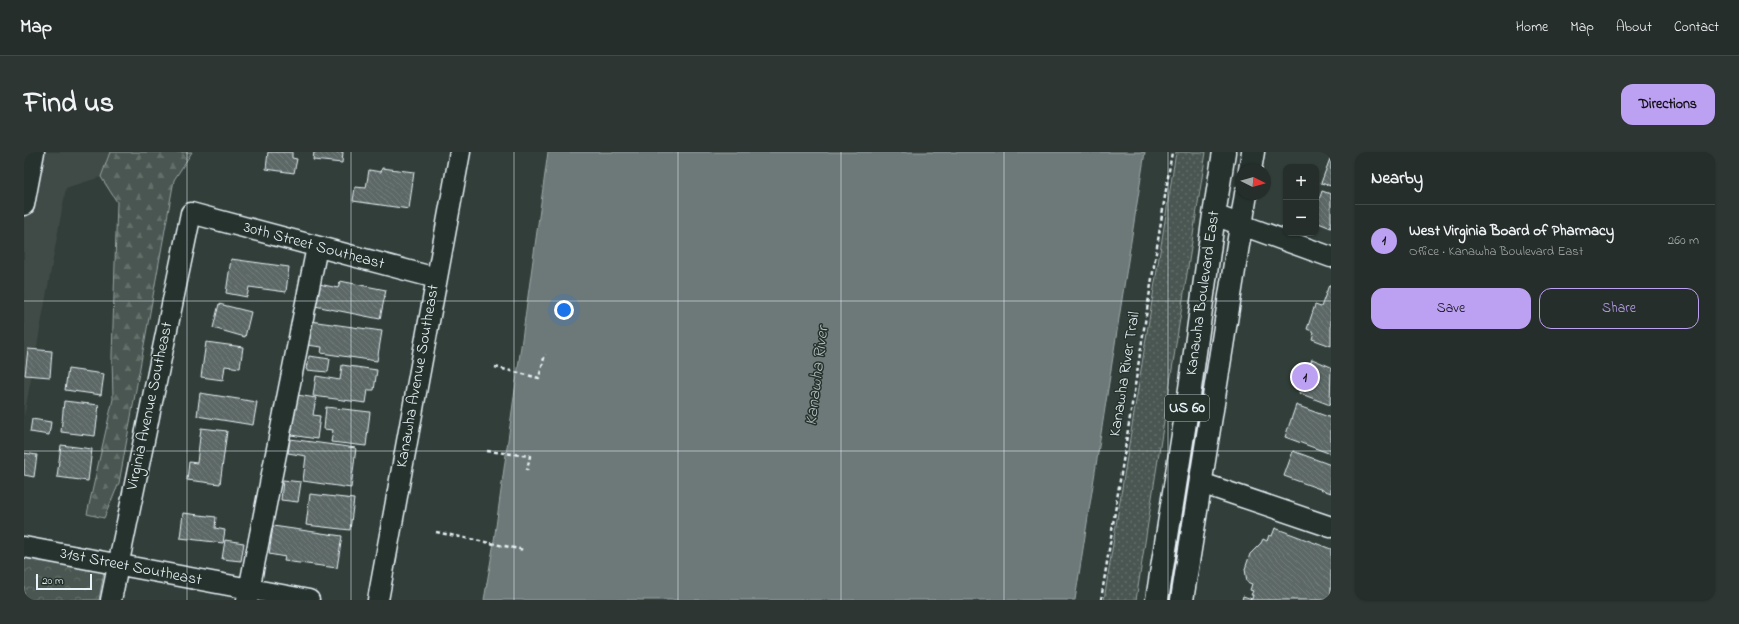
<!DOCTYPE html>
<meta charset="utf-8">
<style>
:root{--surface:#262e2b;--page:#2e3633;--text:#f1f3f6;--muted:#a4a8a9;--line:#424a47;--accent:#bca0f2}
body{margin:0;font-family:"Indie Flower",sans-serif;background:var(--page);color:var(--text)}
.controls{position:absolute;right:12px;top:12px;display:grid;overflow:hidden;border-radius:8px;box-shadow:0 1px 3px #0004}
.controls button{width:36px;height:36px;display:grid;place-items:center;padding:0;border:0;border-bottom:1px solid var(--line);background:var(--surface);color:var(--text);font:20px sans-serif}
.compass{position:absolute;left:1211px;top:12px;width:36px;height:36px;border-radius:50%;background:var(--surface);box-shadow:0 1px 3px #0004;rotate:95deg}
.scale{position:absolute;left:12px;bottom:10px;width:56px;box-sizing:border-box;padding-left:4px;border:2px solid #e8f1f8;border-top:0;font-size:11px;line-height:14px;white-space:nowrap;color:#e8f1f8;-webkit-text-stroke:3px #26332d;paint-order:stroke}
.you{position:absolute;left:540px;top:158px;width:14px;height:14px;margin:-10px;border:3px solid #fff;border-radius:50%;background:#1a73e8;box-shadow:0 0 0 6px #1a73e833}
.badge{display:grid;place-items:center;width:26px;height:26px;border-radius:50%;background:var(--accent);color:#111;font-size:13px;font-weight:700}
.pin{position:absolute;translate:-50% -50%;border:2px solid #fff;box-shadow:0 1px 4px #0006}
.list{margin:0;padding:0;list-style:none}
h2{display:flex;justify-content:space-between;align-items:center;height:52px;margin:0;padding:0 16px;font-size:17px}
h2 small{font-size:13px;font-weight:400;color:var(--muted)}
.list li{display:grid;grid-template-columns:26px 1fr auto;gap:12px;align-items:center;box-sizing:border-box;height:72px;padding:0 16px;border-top:1px solid var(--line)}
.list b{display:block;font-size:15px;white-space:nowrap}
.list p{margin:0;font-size:13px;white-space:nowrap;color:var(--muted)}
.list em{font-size:13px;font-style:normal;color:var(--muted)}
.actions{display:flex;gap:8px;padding:12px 16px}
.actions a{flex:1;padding:9px 0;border:1px solid var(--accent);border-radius:12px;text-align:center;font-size:14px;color:var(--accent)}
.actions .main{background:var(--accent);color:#111}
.map{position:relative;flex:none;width:1307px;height:448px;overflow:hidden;border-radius:12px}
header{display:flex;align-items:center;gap:24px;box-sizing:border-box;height:56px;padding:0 20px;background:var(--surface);border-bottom:1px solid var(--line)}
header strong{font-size:19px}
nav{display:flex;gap:22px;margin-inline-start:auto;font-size:14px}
.intro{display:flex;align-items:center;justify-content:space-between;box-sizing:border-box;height:96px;padding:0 24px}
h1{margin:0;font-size:28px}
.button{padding:10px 18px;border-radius:12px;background:var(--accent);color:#111;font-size:14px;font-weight:700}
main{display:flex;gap:24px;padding:0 24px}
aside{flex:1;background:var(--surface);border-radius:12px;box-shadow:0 1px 3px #0004}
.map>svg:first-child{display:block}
</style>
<header>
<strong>Map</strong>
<nav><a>Home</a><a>Map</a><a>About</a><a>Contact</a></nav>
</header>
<div class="intro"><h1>Find us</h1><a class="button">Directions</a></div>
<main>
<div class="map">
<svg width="1307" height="448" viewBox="0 0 1307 448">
<defs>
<pattern id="grass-dots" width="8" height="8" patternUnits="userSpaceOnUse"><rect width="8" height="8" fill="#495651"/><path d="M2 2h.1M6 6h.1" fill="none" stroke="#636f6b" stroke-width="1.8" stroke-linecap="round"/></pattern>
<pattern id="forest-firs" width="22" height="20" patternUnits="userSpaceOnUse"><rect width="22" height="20" fill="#495651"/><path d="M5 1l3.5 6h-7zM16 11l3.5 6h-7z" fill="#636f6b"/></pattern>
<pattern id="park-crowns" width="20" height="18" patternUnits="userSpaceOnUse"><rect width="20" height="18" fill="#495651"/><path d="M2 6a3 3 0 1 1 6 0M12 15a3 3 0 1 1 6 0" fill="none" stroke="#636f6b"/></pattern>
<pattern id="building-back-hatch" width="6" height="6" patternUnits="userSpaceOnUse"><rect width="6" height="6" fill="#5c6865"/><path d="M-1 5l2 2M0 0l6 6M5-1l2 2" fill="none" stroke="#737e7c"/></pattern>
</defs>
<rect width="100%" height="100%" fill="#323e39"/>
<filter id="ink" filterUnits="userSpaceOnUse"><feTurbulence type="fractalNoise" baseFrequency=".025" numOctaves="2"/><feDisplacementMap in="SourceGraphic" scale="8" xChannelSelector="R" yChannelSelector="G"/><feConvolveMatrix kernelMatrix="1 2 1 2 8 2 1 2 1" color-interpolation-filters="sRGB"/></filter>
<g filter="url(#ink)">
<path fill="#3f4b46" d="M0 0H86L77 25 42 36 0 265Z"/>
<path fill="url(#grass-dots)" stroke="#98a4a4" d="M1152 0H1182L1112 448H1080Z"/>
<path fill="url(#forest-firs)" stroke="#98a4a4" d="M86 0H168L150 28 95 331 80 366 63 362 89 247 88 204 93 50 77 25Z"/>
<path fill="url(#park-crowns)" stroke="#98a4a4" d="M0 406 80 420 75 448H0Z"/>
<path fill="#6d7978" stroke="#9ea9ab" d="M524 0H1121L1051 448H460L469 396Z"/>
<path fill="url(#building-back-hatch)" stroke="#e8f1f8" d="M244 0H268V6L273 7 270 21 242 17Z
M290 0H319L318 11 289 8Z
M1307 4V34L1297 31Z
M358 16 390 20 385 57 329 49 331 35 342 36 345 18 357 20Z
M1298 39 1307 42V76L1292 70V57Z
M207 107 265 115 262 140 225 135 223 145 202 141Z
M316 129 362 138 356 167 291 154 295 132 314 136Z
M1305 133H1307V194L1288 187 1290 180 1283 177 1291 153 1297 155Z
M195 152 227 160 221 185 189 176Z
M286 169 358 179 353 209 297 201 298 195 283 193Z
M182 190 219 195 216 216 201 214 199 228 177 225Z
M4 197 28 199 26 225 1 223Z
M285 204 306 207 304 220 283 218Z
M1288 207 1307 215 1306 253 1275 241 1278 231 1270 228 1275 214 1284 217Z
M318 213 353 218 350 238H344L342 251 289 244 292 224 316 228Z
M44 217 80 222 77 243 41 238Z
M176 241 233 250 229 273 173 264Z
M273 243 292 246 289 263 296 264 293 287 267 283Z
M40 249 75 253 71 284 37 280Z
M1272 253 1307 266V302L1261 285Z
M302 255 346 260 342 294 307 290 309 278 300 277Z
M8 267 27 270 25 283 6 280Z
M177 276 203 279 196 332 163 328 165 310 173 311Z
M266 287 332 296 327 336 279 329 282 304 264 301Z
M37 293 68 297 64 329 33 325Z
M1269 299 1307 313V341L1260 324Z
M0 301 13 303 10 325 0 323Z
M259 328 277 330 274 350 257 348Z
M286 342 330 347 326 378 282 373Z
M159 361 192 365 191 376 201 378 199 391 156 386Z
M249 374 318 384 313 416 260 409 261 405 245 402Z
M1251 376 1307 397V448H1218L1219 444 1228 447 1229 443H1227L1229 439 1226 438 1228 432 1223 430 1221 417 1226 402 1237 391 1239 387 1243 389 1245 383 1248 384Z
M201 388 220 391 217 409 198 407Z"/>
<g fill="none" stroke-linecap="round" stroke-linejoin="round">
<defs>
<path id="minor" d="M0 53 10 0H8
M1190 63 1307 105
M1177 331 1307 375
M0 395 285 448
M87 448 167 61 412 126
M223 448 293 95
M354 448 436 0"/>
<path id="major" d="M1226 18 1229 0
M1133 448 1164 251 1190 63 1200 0
M1158 448 1222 42"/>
</defs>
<use href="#minor" stroke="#e8f1f8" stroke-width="23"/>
<use href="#major" stroke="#e8f1f8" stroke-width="25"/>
<path stroke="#e8f1f8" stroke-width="2.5" stroke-dasharray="4 3" stroke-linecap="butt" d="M471 215 515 226 521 202
M463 299 506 304 503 318
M412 380 500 398
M1077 448 1148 0"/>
<use href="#minor" stroke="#26332d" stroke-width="20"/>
<use href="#major" stroke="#26332d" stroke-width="22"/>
</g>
</g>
<path fill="none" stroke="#e8f1f8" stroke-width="1" stroke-opacity="0.55" d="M163 0V448M327 0V448M490 0V448M654 0V448M817 0V448M980 0V448M1144 0V448M0 149H1307M0 299H1307"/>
<g text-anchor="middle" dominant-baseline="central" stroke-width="3" stroke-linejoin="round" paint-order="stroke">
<rect fill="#26332d" stroke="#aeb8bb" stroke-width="1" x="1141" y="243" width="44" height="26" rx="3"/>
<g font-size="15" font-weight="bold" fill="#e8f1f8">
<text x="1163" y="256">US 60</text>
</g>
<g font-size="16" fill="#e8f1f8" stroke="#26332d">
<text transform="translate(290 94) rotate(15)">30th Street Southeast</text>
<text transform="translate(1179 141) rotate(-82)">Kanawha Boulevard East</text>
<text transform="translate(1101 222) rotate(-81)">Kanawha River Trail</text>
<text transform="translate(394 224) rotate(-80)">Kanawha Avenue Southeast</text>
<text transform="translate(126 254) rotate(-78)">Virginia Avenue Southeast</text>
<text transform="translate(107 415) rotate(11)">31st Street Southeast</text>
</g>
<g font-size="17" font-style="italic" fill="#b1bbbe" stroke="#26332d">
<text transform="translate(793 224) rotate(-83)">Kanawha River</text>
</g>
</g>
</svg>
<div class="controls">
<button>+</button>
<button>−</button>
</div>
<svg class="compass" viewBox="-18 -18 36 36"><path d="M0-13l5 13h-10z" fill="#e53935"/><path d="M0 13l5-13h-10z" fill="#a4a8a9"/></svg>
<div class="scale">20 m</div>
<div class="you"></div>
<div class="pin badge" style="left:1281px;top:225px">1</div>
</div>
<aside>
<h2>Nearby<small></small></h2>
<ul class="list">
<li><span class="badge">1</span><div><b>West Virginia Board of Pharmacy</b><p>Office · Kanawha Boulevard East</p></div><em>260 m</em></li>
</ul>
<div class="actions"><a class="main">Save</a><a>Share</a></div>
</aside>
</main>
